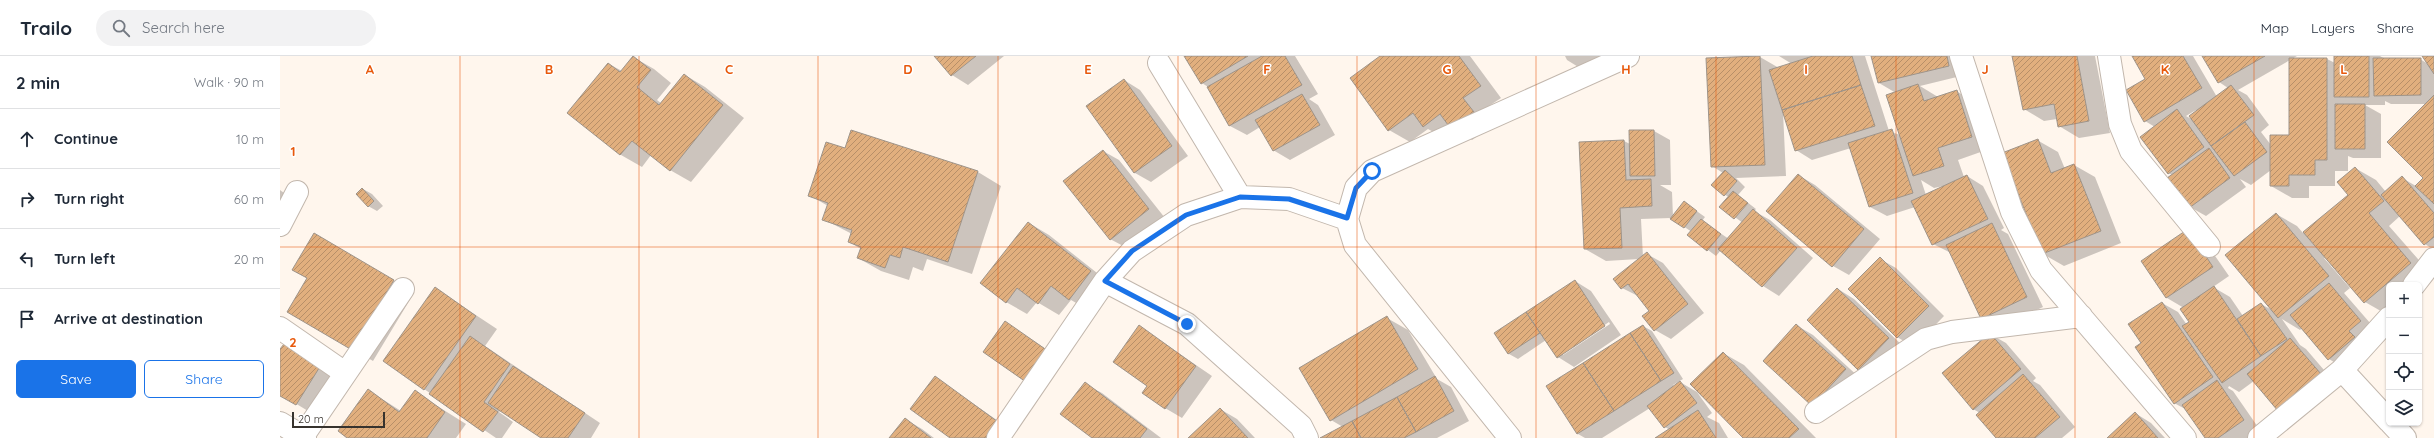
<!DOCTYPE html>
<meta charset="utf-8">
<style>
:root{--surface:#fff;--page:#f2f2f3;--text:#1f2937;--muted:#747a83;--line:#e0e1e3;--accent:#1a73e8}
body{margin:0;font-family:Quicksand,sans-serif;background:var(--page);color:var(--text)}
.controls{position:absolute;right:12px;bottom:12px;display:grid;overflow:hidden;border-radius:6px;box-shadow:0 1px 3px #0004}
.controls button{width:36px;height:36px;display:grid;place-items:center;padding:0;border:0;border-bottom:1px solid var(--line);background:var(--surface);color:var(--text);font:20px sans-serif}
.scale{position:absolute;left:12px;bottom:10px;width:93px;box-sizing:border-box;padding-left:4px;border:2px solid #37332e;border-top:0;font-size:11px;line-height:14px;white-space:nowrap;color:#37332e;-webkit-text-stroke:3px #fff;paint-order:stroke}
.stop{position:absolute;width:12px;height:12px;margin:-9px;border:3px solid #1a73e8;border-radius:50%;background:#fff}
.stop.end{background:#1a73e8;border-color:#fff;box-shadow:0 1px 4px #0008}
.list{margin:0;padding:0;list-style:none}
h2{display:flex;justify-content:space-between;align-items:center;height:52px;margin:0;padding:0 16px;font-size:17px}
h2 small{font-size:13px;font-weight:400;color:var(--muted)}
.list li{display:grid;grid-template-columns:26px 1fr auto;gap:12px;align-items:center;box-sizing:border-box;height:60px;padding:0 16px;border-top:1px solid var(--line)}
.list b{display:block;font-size:15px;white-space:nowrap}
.list em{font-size:13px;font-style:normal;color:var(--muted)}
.actions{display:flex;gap:8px;padding:12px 16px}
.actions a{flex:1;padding:9px 0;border:1px solid var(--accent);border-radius:6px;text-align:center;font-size:14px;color:var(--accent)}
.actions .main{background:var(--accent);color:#fff}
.icon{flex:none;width:22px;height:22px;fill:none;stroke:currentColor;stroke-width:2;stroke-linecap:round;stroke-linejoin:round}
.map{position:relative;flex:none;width:2154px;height:382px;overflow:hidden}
header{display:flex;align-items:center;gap:24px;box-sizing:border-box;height:56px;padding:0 20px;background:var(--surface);border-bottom:1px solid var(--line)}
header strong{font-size:19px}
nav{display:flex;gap:22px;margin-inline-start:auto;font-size:14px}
.search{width:280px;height:36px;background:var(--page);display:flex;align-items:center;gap:10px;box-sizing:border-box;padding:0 14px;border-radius:22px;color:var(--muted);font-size:15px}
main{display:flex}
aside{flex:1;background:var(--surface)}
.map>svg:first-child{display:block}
</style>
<header>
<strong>Trailo</strong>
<div class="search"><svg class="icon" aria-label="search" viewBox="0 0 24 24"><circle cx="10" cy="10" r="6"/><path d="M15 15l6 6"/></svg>Search here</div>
<nav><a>Map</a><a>Layers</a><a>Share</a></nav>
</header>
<main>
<aside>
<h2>2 min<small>Walk · 90 m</small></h2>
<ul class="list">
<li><svg class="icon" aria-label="ahead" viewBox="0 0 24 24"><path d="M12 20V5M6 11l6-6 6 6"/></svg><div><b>Continue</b></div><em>10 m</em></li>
<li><svg class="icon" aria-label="right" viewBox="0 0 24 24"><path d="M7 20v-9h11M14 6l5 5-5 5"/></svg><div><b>Turn right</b></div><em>60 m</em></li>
<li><svg class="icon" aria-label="left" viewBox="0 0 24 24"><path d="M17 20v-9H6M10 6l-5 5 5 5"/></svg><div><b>Turn left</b></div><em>20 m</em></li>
<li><svg class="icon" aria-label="arrive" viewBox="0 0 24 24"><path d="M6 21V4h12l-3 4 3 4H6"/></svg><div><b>Arrive at destination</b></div></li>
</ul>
<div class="actions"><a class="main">Save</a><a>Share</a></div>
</aside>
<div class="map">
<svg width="2154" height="382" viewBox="0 0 2154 382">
<defs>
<pattern id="building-hatch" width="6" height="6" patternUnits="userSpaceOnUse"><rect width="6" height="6" fill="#e1af7e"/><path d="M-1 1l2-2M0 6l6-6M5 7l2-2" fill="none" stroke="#b78f68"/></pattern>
</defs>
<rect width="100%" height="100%" fill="#fff6ed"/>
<path fill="#0003" fill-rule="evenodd" d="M656 0H724L688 29 672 19Z
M905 0H1015L1038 38 1029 43 1038 49 1055 79 1010 104 993 94 980 71 967 79 950 70 928 31 922 27Z
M1102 0H1190L1221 42 1203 54 1214 69 1192 84 1175 74 1164 82 1148 73 1130 86 1109 74Z
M1285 0H1345L1308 17 1287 4Z
M1499 0H1585L1609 75 1620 79 1616 37 1599 27 1592 0H1680L1685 19 1640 30 1658 41 1676 35 1697 47 1712 92 1678 104 1684 121 1687 120 1703 130 1724 172 1721 174 1728 178 1763 251 1718 272 1702 262 1671 197 1653 188 1635 151 1607 160 1590 151 1571 92 1532 104 1516 94 1503 56 1506 120 1456 122 1465 131 1458 139 1476 153 1474 155 1490 164 1533 202 1499 240 1483 230 1441 194 1436 200 1428 194 1409 179 1412 176 1391 162 1361 163 1363 201 1367 198 1383 207 1424 257 1391 283 1375 274 1371 255 1360 241 1342 232 1335 223 1359 203 1326 205 1305 193 1300 87 1344 85 1350 88 1374 75 1390 84 1391 129H1380L1392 136 1393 161 1404 146 1425 161 1422 165 1449 183 1463 167 1441 151 1449 141 1445 139 1443 117 1432 110 1480 1 1499 12 1512 8ZM1641 124 1654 132 1668 129 1646 139Z
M1733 0H1815L1830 77 1799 82 1779 70 1777 63 1764 65 1744 53Z
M1853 0H1913L1937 41 1948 32 1939 26 1923 0H2017L2012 3H2047L2055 7V0H2100L2105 3H2140L2148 8 2143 0H2154V194L2145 188 2120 160 2109 170 2152 219 2139 229H2109V255L2106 258 2085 246 2046 201 2044 202 2070 232 2064 237 2097 275 2065 313 2049 303 2022 272 2020 274 2002 263 2020 289 2026 293 2056 328 1974 325 1959 336 1949 330 1948 332 1953 335 1980 374 1968 382H1926L1907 354 1894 347 1862 287 1882 247 1898 256 1907 269 1911 266 1904 252 1887 242 1862 205 1924 184 1949 220 1933 231 1950 241 1963 260 1981 248 1992 254 1996 158 2017 170 2023 177 2069 139 2075 112 2096 124 2106 136 2122 122 2136 130 2145 122 2146 48H2111L2105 45V49H2085L2101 58V102H2073L2068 100V115H2055V130H2029V142H2012L1991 130V114L1971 129 1960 123 1966 131 1926 160 1910 151 1892 119 1888 117 1875 71 1865 65 1866 23ZM2010 4V80L1991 89 1981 76 1989 69 1967 39 1958 34ZM1916 54 1913 64 1906 60Z
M353 1 374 13 391 27 377 44 382 48 405 19 425 31 464 62 411 126 390 114 371 99 362 111 341 99 289 57 329 8 342 15Z
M844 24 860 34 908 100 871 126 855 117 807 50Z
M572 75 698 116 721 130 692 218 647 203 643 215 633 211 629 224 601 215 578 202 581 193 569 186 572 178 543 163 548 150 529 139 566 94Z
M1757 84 1778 96 1785 113 1794 109 1815 121 1841 187 1784 210 1763 198Z
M823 95 839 104 885 162 847 192 830 183Z
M1518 119 1535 129 1600 183 1569 219 1553 210Z
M83 133 92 138 103 150 97 155 88 150Z
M0 134 8 140 0 152Z
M749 167 769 179 831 228 810 255 791 244 779 259 757 246 747 258 726 246Z
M34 178 134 237 93 305 8 255 28 222Z
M1600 203 1616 212 1664 260 1634 291 1617 281Z
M1295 225 1311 235 1341 279 1294 311 1278 301 1266 284 1238 303 1229 298 1216 278ZM1329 266 1330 268 1283 299V297Z
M155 232 217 273 205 290 320 367 311 382H263L221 354 219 356 233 366 222 382H216L144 333Z
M1558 233 1574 243 1625 292 1595 322 1579 313Z
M1107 262 1128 274 1157 323 1171 331 1189 365 1157 382H1042L1063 371 1051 364Z
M725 266 784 305 762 335Z
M1516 269 1533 279 1581 323 1549 358Z
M859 270 932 320 902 362 885 352 868 329Z
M1363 270 1372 275 1403 323 1393 329 1394 331 1400 326 1417 336 1432 357 1427 361 1439 367 1448 382H1377L1390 374 1385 371 1370 352 1322 382H1305L1298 378Z
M1710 278 1726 287 1756 322 1753 325 1760 329 1795 371 1782 382H1717L1700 357 1693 353Z
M0 295 56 319 33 358 0 338Z
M1443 297 1464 309 1536 382H1465Z
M655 321 734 376 729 382H672Z
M805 328 822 337 881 382H813Z
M88 334 121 355 135 336 186 368 176 382H69Z
M940 353 957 363 975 382H909Z
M1855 357 1871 367 1885 382H1828Z
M625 363 642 373 654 382H610Z"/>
<path fill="url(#building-hatch)" stroke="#9e948a" d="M353 0 371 14 357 31 379 49 404 18 443 49 390 115 352 85 340 99 287 57 328 7 340 16Z
M654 0H696L671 20Z
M904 0H968L921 28Z
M982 0H1005L1022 29 949 70 927 31Z
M1100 0H1179L1201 30 1183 42 1194 56 1171 73 1160 58 1143 71 1133 57 1108 75 1070 22Z
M1480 0 1485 109 1431 111 1426 2Z
M1533 0H1572L1581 29 1502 54 1489 14Z
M1591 0H1667L1669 10 1598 27Z
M1732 0H1797L1809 65 1778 71 1774 48 1743 54Z
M1852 0H1903L1922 32 1864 66 1846 34 1865 23Z
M1922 0H1985L1938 27Z
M2054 0H2089V41H2054Z
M2142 0H2154V18Z
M2009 2H2047V104H2035V119H2009V130H1990V79H2009Z
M2093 2H2141V39L2094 40Z
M844 23 892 90 854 117 806 50Z
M1638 28 1644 45 1677 34 1692 81 1658 92 1664 110 1633 120 1606 39Z
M1581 29 1595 70 1515 95 1502 54Z
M1951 29 1974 59 1931 90 1909 60Z
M1022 38 1040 69 993 95 975 64Z
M2154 39V148L2135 130 2143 122 2107 86Z
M2055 48H2085V93H2055Z
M1897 53 1924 91 1888 118 1860 81Z
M1965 66 1987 96 1954 120 1931 90Z
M1612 73 1633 137 1589 151 1568 87Z
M571 74 698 115 668 206 623 191 620 202 610 199 605 212 577 202 581 191 568 186 572 174 542 164 548 147 528 140 546 86 565 92Z
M1349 74H1374L1375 120H1350Z
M1758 83 1771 117 1794 108 1821 175 1762 198 1722 97Z
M1344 84 1346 124 1371 123 1372 150 1340 152 1342 192 1304 193 1299 86Z
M1929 92 1950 122 1909 152 1887 122Z
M823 94 869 153 830 184 783 125Z
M2075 111 2104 145 2089 157 2131 207 2084 247 2023 176 2068 139 2057 126Z
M1445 114 1457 125 1444 140 1431 129Z
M1518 118 1584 173 1552 211 1486 155Z
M1687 119 1708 163 1652 189 1631 145Z
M2122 120 2154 157V181L2144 189 2101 139Z
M82 132 94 145 88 151 76 138Z
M1453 135 1468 147 1454 163 1439 151Z
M1404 145 1417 155 1404 172 1390 163Z
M1473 153 1517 192 1482 231 1438 193Z
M1996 157 2049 220 1998 262 1945 199Z
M1421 163 1441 178 1427 195 1407 179Z
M748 166 811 215 789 244 771 230 758 248 737 232 726 247 700 227Z
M1712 167 1747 241 1701 263 1666 189Z
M1908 173 1933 211 1886 242 1861 205Z
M34 177 114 224 72 294 7 256 27 222 12 214Z
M1367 196 1408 248 1374 275 1362 260 1369 255 1348 228 1341 233 1333 223Z
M1600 201 1649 250 1617 282 1568 233Z
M1295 224 1325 270 1277 302 1246 256Z
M2049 227 2081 265 2069 275 2075 281 2048 304 2010 259Z
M1934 230 1981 300 1942 327 1902 270 1909 266 1900 253Z
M155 231 196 260 144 334 103 305Z
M1557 232 1609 282 1578 314 1527 264Z
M1882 246 1933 321 1894 348 1855 291 1861 287 1848 268Z
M1981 247 2007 283 1981 300 1957 263Z
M1246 256 1260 277 1228 298 1214 277Z
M1107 260 1138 313 1050 365 1019 312Z
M725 265 768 295 746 326 703 296Z
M1516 268 1566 313 1532 350 1483 305Z
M859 269 916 310 885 353 862 337 867 330 833 306Z
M1363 269 1394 317 1381 325 1350 277Z
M1350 277 1381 325 1334 355 1303 307Z
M1710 277 1741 313 1693 354 1662 317Z
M190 280 230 308 204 346 218 356 203 376 149 338Z
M2010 282 2041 318 1998 355 1967 318Z
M4 288 41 309 16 349 0 340V293Z
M1443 296 1519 373 1509 382H1463L1410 328Z
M1303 307 1334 355 1297 378 1266 330Z
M233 310 305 357 288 382H261L208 347Z
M1743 318 1780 361 1755 382H1716L1696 359Z
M655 320 718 366 706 382H670L630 353Z
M1155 320 1174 355 1136 376 1117 341Z
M1937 324 1964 364 1938 382H1925L1902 349Z
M1400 325 1417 347 1384 372 1367 350Z
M805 326 867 373 860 382H812L780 358Z
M88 333 119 356 135 334 165 356 147 382H67L58 375Z
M1117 341 1136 376 1124 382H1081L1072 365Z
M940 352 968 382H908Z
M1418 354 1436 382H1375Z
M1855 356 1878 382H1827Z
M625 362 651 382H609Z
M1072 365 1081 382H1040Z"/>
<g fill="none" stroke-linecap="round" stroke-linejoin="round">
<defs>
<path id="minor" d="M1681 0 1732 156 1761 214 1905 382
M1829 0 1840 68 1851 95 1929 190
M879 7 960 141
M0 169 17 136
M825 225 907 268 1021 370 1027 382
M2134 229 2154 203
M0 272 65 317
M2062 314 2109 365
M1536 356 1646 283 1672 276 1801 260
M0 367 25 382
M2111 367 2125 382
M23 380 123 233
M718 382 825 225 852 195 906 159 960 141 1009 143 1067 163
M1230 382 1075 189 1067 163 1076 132 1092 115 1348 0
M1979 382 2062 314 2109 262"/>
</defs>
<use href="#minor" stroke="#c2b7ad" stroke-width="24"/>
<use href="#minor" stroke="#fff" stroke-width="22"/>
</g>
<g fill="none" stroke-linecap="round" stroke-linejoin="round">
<path stroke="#1a73e8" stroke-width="5" d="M907 268 825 225 852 195 906 159 960 141 1009 143 1067 162 1076 132 1092 115"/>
</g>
<path fill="none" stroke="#e8590c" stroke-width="1" stroke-opacity="0.55" d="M180 0V382M359 0V382M538 0V382M718 0V382M898 0V382M1077 0V382M1256 0V382M1436 0V382M1616 0V382M1795 0V382M1974 0V382M0 191H2154"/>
<g font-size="13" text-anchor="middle" font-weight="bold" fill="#e8590c" stroke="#fff" stroke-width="3" stroke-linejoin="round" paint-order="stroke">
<text x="90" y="18">A</text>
<text x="269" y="18">B</text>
<text x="449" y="18">C</text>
<text x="628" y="18">D</text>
<text x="808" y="18">E</text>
<text x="987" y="18">F</text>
<text x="1167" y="18">G</text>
<text x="1346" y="18">H</text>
<text x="1526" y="18">I</text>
<text x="1705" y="18">J</text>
<text x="1885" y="18">K</text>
<text x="2064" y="18">L</text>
<text x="13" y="100">1</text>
<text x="13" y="291">2</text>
</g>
</svg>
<div class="controls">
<button>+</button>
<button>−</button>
<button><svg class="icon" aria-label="locate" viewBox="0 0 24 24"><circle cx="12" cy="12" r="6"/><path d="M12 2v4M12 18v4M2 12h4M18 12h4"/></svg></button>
<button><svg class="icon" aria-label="layers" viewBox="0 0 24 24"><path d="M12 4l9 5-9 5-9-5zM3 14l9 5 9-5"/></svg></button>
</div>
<div class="scale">20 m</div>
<div class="stop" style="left:1092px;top:115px"></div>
<div class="stop end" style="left:907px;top:268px"></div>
</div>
</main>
